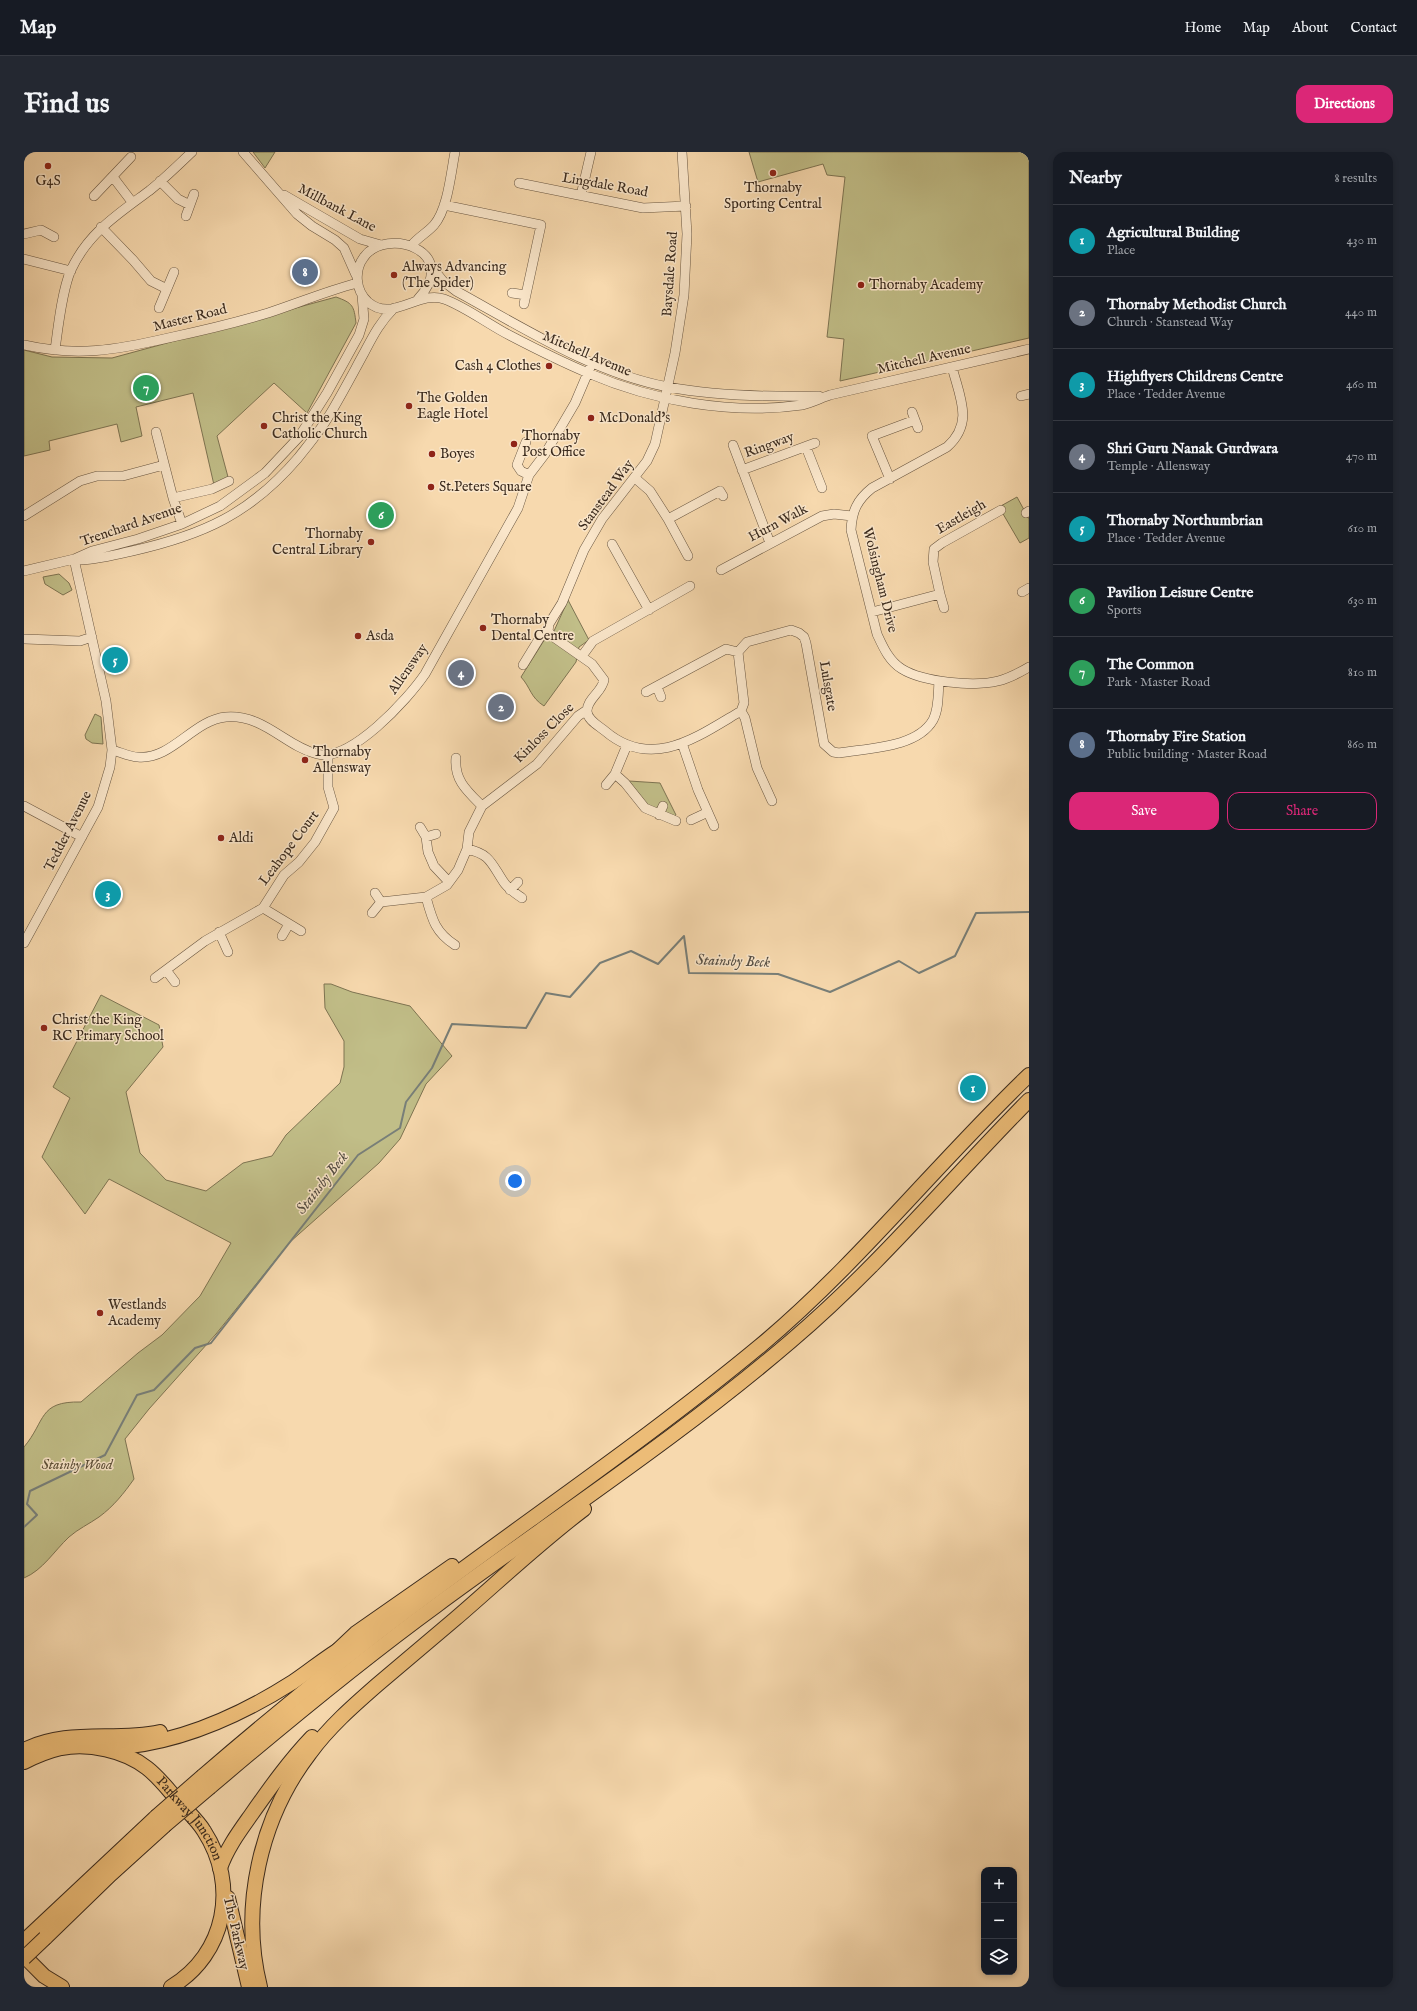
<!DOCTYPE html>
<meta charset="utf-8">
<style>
:root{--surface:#171b24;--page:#242831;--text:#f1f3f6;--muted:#9ea1a6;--line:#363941;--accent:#db2777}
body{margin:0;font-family:"IM FELL English",serif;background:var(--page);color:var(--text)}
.controls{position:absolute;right:12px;bottom:12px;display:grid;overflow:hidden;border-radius:8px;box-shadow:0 2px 6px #0003}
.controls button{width:36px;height:36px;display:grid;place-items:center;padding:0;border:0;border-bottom:1px solid var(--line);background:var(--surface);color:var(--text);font:20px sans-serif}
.you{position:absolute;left:491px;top:1029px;width:14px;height:14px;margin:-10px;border:3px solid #fff;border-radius:50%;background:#1a73e8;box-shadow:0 0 0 6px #1a73e833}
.badge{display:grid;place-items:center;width:26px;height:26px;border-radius:50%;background:var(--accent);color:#fff;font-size:13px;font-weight:700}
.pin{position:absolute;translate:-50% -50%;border:2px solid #fff;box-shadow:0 1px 4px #0006}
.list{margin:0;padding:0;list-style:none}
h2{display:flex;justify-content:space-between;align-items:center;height:52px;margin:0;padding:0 16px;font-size:17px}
h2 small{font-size:13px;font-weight:400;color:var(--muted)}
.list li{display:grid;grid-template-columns:26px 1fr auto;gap:12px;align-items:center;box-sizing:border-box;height:72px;padding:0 16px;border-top:1px solid var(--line)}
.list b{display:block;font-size:15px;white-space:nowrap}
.list p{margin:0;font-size:13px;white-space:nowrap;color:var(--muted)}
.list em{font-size:13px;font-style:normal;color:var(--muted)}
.actions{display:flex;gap:8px;padding:12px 16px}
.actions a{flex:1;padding:9px 0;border:1px solid var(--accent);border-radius:12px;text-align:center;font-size:14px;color:var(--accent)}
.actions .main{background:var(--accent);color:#fff}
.icon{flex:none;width:22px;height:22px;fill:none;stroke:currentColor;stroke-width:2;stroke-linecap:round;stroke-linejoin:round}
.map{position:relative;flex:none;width:1005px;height:1835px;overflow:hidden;border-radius:12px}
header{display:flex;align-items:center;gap:24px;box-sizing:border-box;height:56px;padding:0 20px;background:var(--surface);border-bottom:1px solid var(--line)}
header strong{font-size:19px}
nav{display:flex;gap:22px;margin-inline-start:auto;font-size:14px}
.intro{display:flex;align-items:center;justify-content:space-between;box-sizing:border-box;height:96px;padding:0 24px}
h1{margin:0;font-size:28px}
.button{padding:10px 18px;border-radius:12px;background:var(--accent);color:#fff;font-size:14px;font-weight:700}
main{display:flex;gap:24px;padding:0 24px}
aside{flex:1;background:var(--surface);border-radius:12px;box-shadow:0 2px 6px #0003}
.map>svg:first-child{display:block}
</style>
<header>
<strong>Map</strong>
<nav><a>Home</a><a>Map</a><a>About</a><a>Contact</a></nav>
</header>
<div class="intro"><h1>Find us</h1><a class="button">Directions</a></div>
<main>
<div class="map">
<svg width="1005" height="1835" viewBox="0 0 1005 1835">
<rect width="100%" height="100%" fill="#f7d9ae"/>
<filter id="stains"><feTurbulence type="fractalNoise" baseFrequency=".005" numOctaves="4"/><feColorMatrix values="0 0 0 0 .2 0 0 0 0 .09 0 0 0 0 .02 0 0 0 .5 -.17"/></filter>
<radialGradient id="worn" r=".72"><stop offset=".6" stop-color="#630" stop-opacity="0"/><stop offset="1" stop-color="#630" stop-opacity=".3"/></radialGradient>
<path fill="#c1be88" stroke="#7e7452" d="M229 0H251L241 16Z
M725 0H1005V186L816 229 820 187 803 185 821 25 803 23 799 12 734 30Z
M312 145C329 151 330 154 332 171L283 261 250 231 193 284 204 325 190 333 169 241 112 255 118 284 97 290 93 272 25 289 26 298 0 304V198L28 205 88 206Z
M993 345 1005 367V386L996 391 975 355Z
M35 422 45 431 48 438 39 443 21 432 19 425Z
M544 448 565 488 555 495 552 510 520 554C506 545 507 536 497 525L519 490 530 479Z
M71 562 77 565 79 592 68 591 62 587 61 583Z
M605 629 636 631 652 663 649 665 643 664 636 651 632 658 627 657Z
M300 832H307L328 840 386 854 428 904 402 932 376 987 355 1011 266 1090 192 1182 125 1257 101 1287 110 1327C100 1341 90 1354 75 1365 65 1372 54 1377 45 1385 30 1399 19 1418 0 1426V1295C22 1269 14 1249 57 1250L114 1201 138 1183 176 1144 207 1091 85 1027 61 1062 18 1005 46 946 29 935 77 843 135 873 139 895 102 940 116 1001 142 1028 182 1039 219 1011 248 1004 262 983 316 931 320 915V889L301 856Z"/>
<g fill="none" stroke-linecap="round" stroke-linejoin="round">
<path stroke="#787f79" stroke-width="2" d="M0 1375 13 1363 3 1352 6 1339 81 1303 113 1243 130 1238 171 1196 187 1191 334 1003 376 976 382 950 408 916 428 872 502 876 522 841 546 845 576 811 607 799 634 812 660 784 665 821 754 822 806 840 875 809 895 821 931 804 952 761 1005 760"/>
<defs>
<path id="minor" d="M219 0 273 62 288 74 311 88 320 96 332 123
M89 25 108 50
M136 29 154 47 166 53
M495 31 619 56 662 54
M260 43 336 87 357 93
M557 43 567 0
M70 44 107 5
M420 53 517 73 500 152
M162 64 170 42
M77 75 109 108 127 129 143 137
M0 82 17 78 30 85
M387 94C394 85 403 81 410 73 424 57 427 20 431 0
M0 107 47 119
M407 114 419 129 432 139C498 175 569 221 644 235 692 244 745 245 795 244
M488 141 502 143
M394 147C438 99 362 74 340 105 330 118 331 138 344 150 368 171 394 138 420 147 442 155 465 173 487 184 512 197 538 210 564 221 629 249 707 263 778 253 787 251 797 246 806 243L1005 197
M135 156 150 120
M0 193C53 205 92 198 144 186 177 179 211 171 244 161 274 151 303 139 333 131
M31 198C34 176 38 138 47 118 64 81 94 62 125 39 140 27 154 13 168 0
M928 215C936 246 950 271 923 295L848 336C833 348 828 359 827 378L853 482C859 495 865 509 878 517 899 530 950 535 974 529 986 526 995 521 1005 515
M997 244 1005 242
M888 260 894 276
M132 280 149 346 158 372
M502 290 493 313 497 319 505 323
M709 293 746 391
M782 295 798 336
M718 318 791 291
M611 326 626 339 644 367 664 404
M866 327 848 284 891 268
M149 346 188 337 205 329
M1002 361 1005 359
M0 364 56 329 73 324H99L140 313
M644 367 696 339 699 344
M588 392 625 458
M52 408C72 408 89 403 108 399 179 383 226 362 274 306 285 292 297 278 306 262 318 242 329 221 340 201 349 184 356 170 370 156
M697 418 798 364 810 362 828 364
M0 419 50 407 68 399 114 387 158 372 196 354 241 321 275 285 303 241 335 183 340 167 338 143
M998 440 1005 436
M916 442 920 456
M848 460 916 442 909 410 910 397 918 391 977 358
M524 479 525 472 538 451 560 398 578 367 623 309 631 292 651 201 660 143 663 82 658 0
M524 479 528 484 568 512 580 528C578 540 563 547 563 559 563 568 575 574 581 579 628 619 673 585 717 559
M0 487 56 489 68 485
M714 500 720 551 717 559 721 566 733 616 748 649
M558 504 569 489 666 434
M499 513 518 482 524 479
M633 535 637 545
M622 540 702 497 714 500 723 490 767 478 775 481 780 485 782 491 800 592 809 600 815 601C844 596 893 596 909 568 915 557 914 542 915 529
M658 591 674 638 690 674
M603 593 591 622 601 631 621 656 652 669
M88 598C96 600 106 605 114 605 148 608 169 568 202 565 240 562 261 594 293 602 326 611 384 547 401 522L494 356 505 323 521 302 551 251 568 211
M432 606C430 628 443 639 458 654
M582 633 591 622
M0 654 58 685
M635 663 639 654
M667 668 682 661
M396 675 402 685 404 700 410 714 425 730
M402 685 412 682
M443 697C466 702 467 711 479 729 484 737 491 741 498 746
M486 738 494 730
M402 745C408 767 411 780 431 793
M357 750 402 745 423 733 434 718 443 697 445 680 458 654 513 612 554 564 563 558
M239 756 277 779
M348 761 357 750 351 741
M195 780 204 800
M258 784 265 772
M0 791 74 655 86 615 88 598 82 549 50 407
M142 818 151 830
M131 826 181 789 239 756 260 723 275 710 291 690 310 656 304 635V604"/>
<g id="highway">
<path d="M314 1498 332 1481 428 1414"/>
<path d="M85 1596C151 1593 214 1565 269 1530 287 1518 303 1504 321 1494"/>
<path d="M0 1598C45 1576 89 1590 136 1580"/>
<path id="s1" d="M0 1610C12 1604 24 1599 37 1596 65 1591 100 1598 123 1616 136 1626 146 1640 156 1651 164 1660 174 1669 180 1679 215 1733 202 1802 147 1835"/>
<path d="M179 1624C236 1575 293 1528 352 1482 479 1384 613 1296 736 1194 834 1112 913 1011 1005 923"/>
<path d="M186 1635C260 1572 335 1510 413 1453 531 1366 655 1285 767 1189 853 1116 925 1029 1005 948"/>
<path d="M196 1716C203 1696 215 1680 227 1663 246 1636 265 1609 288 1585"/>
<path d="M204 1746 225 1835"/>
<path d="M21 1786 87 1722 140 1674"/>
<path d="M0 1789 132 1665"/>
<path d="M0 1804 20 1824 38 1835"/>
<path d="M236 1835C216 1755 236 1666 286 1601 305 1575 329 1554 353 1533 379 1511 405 1489 431 1467 474 1430 515 1391 560 1357"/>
</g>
</defs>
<use href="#minor" stroke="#695641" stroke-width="10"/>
<use href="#highway" stroke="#3a2a1d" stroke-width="16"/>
<use href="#minor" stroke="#fae6ca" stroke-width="9"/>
<use href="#highway" stroke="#ecbc77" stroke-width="14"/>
<defs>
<path id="highway-bridge" d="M132 1665 179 1624
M140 1674 186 1635
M0 1806 21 1786"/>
</defs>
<use href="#highway-bridge" stroke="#3a2a1d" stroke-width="16" stroke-linecap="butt"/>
<use href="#highway-bridge" stroke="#ecbc77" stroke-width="14"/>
</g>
<g fill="#8f2418" stroke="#fae6ca" stroke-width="1.5">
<circle cx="24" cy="14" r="4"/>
<circle cx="749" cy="21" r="4"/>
<circle cx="370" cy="123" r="4"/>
<circle cx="837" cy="133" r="4"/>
<circle cx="525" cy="214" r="4"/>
<circle cx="385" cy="254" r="4"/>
<circle cx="567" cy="266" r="4"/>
<circle cx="240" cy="274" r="4"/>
<circle cx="490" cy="292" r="4"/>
<circle cx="408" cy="302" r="4"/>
<circle cx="407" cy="335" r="4"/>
<circle cx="347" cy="390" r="4"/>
<circle cx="459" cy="476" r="4"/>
<circle cx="334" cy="484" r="4"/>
<circle cx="281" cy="608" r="4"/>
<circle cx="197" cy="686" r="4"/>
<circle cx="20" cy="876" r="4"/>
<circle cx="76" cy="1161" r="4"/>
</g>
<g text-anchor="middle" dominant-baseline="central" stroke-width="3" stroke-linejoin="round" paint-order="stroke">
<g font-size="14" fill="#3a2a1d" stroke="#fae6ca" text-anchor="start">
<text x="24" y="29" text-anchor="middle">G4S</text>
<text x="749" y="36" text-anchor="middle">Thornaby<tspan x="749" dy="16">Sporting Central</tspan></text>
<text x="378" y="115">Always Advancing<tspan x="378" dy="16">(The Spider)</tspan></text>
<text x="845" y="133">Thornaby Academy</text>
<text x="517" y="214" text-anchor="end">Cash 4 Clothes</text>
<text x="393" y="246">The Golden<tspan x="393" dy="16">Eagle Hotel</tspan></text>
<text x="248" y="266">Christ the King<tspan x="248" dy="16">Catholic Church</tspan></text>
<text x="575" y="266">McDonald's</text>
<text x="498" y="284">Thornaby<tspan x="498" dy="16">Post Office</tspan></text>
<text x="416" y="302">Boyes</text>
<text x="415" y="335">St.Peters Square</text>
<text x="339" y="382" text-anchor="end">Thornaby<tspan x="339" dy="16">Central Library</tspan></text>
<text x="467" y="468">Thornaby<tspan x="467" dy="16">Dental Centre</tspan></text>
<text x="342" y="484">Asda</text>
<text x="289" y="600">Thornaby<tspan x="289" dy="16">Allensway</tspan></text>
<text x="205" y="686">Aldi</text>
<text x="28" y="868">Christ the King<tspan x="28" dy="16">RC Primary School</tspan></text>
<text x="84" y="1153">Westlands<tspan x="84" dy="16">Academy</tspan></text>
</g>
<g font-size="14" fill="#3a2a1d" stroke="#fae6ca">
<text transform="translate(581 33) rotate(10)">Lingdale Road</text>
<text transform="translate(313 56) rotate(28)">Millbank Lane</text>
<text transform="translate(646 122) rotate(-86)">Baysdale Road</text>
<text transform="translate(166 166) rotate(-14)">Master Road</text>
<text transform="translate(563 202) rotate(23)">Mitchell Avenue</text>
<text transform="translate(900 207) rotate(-13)">Mitchell Avenue</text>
<text transform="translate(745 293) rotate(-20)">Ringway</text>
<text transform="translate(582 343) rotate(-54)">Stanstead Way</text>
<text transform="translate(937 365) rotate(-30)">Eastleigh</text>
<text transform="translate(754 371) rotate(-28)">Hurn Walk</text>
<text transform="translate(107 373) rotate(-19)">Trenchard Avenue</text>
<text transform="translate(856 428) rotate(76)">Wolsingham Drive</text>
<text transform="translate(384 517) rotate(-55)">Allensway</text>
<text transform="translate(804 534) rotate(80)">Lulsgate</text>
<text transform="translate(520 581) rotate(-45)">Kinloss Close</text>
<text transform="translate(44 679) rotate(-63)">Tedder Avenue</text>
<text transform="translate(265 696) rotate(-53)">Leahope Court</text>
<text stroke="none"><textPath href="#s1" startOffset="197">Parkway Junction</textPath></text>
<text transform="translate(212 1781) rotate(77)">The Parkway</text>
</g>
<g font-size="14" font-style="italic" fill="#5c4f38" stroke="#fae6ca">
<text x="53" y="1313">Stainby Wood</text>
</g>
<g font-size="15" font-style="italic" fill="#544d43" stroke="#fae6ca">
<text transform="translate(709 809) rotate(2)">Stainsby Beck</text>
<text transform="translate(298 1031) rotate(-52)">Stainsby Beck</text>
</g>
</g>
<rect width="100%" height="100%" filter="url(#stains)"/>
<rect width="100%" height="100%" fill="url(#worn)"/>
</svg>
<div class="controls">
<button>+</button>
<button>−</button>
<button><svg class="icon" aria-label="layers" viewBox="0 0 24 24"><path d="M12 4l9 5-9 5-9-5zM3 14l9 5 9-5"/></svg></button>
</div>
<div class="you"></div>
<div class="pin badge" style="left:949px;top:936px;background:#0f9aa8">1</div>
<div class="pin badge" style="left:477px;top:555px;background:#6b7280">2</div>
<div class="pin badge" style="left:84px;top:742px;background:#0f9aa8">3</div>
<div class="pin badge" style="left:437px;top:521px;background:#6b7280">4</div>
<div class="pin badge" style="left:91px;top:508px;background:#0f9aa8">5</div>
<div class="pin badge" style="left:357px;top:363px;background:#2e9e5b">6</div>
<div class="pin badge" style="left:122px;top:236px;background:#2e9e5b">7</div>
<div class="pin badge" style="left:281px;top:120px;background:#5c6f8a">8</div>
</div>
<aside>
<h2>Nearby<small>8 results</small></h2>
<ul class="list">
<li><span class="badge" style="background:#0f9aa8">1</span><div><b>Agricultural Building</b><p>Place</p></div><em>430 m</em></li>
<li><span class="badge" style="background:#6b7280">2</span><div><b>Thornaby Methodist Church</b><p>Church · Stanstead Way</p></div><em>440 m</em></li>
<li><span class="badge" style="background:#0f9aa8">3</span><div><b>Highflyers Childrens Centre</b><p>Place · Tedder Avenue</p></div><em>460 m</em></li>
<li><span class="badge" style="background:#6b7280">4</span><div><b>Shri Guru Nanak Gurdwara</b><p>Temple · Allensway</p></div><em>470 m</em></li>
<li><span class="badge" style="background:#0f9aa8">5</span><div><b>Thornaby Northumbrian</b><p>Place · Tedder Avenue</p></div><em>610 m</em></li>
<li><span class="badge" style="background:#2e9e5b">6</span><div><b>Pavilion Leisure Centre</b><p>Sports</p></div><em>630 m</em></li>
<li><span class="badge" style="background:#2e9e5b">7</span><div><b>The Common</b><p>Park · Master Road</p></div><em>810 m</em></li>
<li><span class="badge" style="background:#5c6f8a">8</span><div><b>Thornaby Fire Station</b><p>Public building · Master Road</p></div><em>860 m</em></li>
</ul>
<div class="actions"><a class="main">Save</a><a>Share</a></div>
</aside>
</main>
